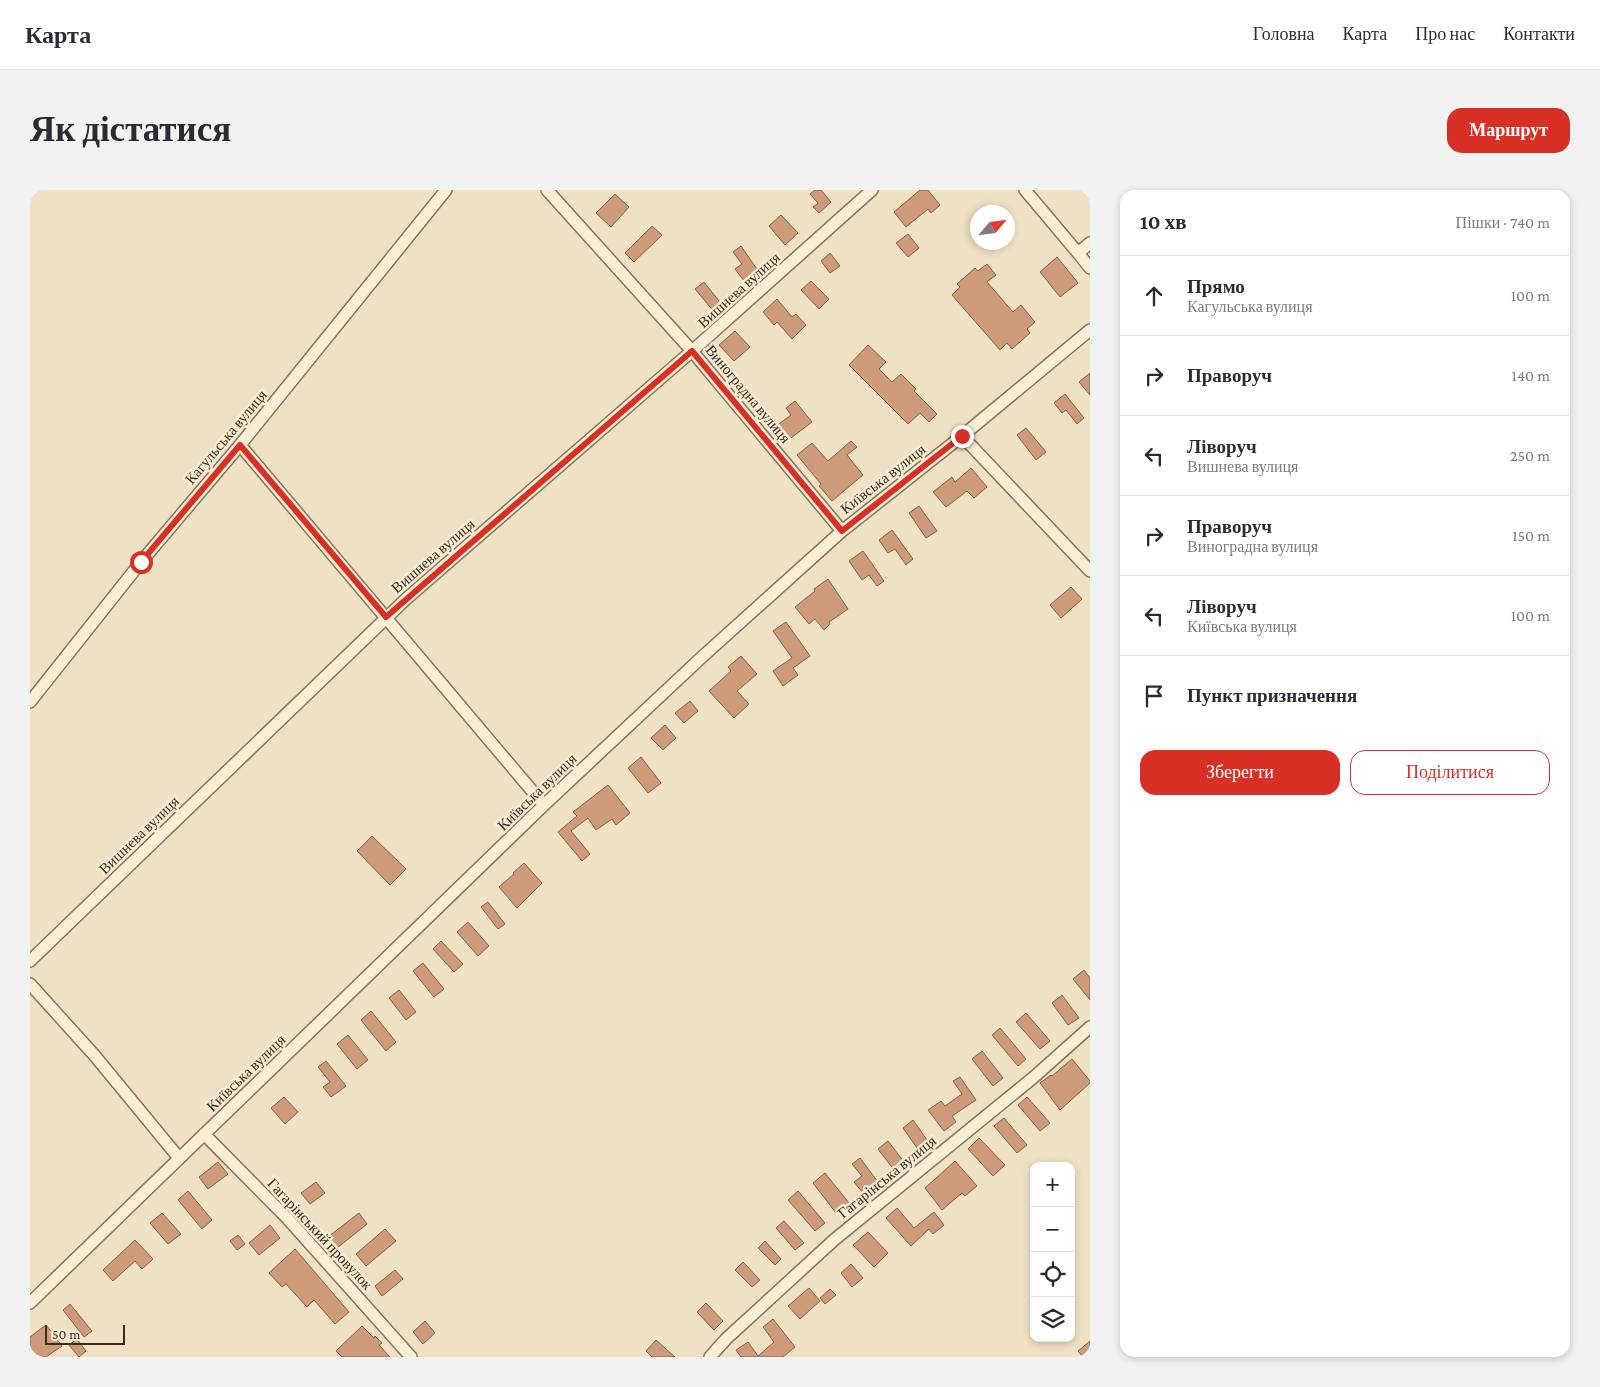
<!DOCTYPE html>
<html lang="uk">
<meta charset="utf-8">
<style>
:root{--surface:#fff;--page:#f2f2f3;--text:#2b2b33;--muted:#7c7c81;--line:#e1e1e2;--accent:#d93025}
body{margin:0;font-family:"Crimson Pro",serif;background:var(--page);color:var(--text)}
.controls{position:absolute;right:15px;bottom:15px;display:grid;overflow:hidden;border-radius:10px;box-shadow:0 2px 8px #0003}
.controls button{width:45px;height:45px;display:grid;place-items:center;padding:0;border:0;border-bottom:1px solid var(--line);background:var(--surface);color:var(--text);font:25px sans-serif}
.compass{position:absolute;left:940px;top:15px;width:45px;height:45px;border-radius:50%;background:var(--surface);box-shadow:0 2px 8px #0003;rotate:62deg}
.scale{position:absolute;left:15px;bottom:12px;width:80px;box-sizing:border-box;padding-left:5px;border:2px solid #392b1e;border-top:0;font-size:14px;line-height:18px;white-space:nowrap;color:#392b1e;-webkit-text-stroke:4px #f6ecd4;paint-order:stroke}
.stop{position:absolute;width:15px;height:15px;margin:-11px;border:4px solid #d93025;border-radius:50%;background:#fff}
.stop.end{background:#d93025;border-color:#fff;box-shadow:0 1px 5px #0008}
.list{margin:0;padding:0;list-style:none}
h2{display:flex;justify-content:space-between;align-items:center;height:65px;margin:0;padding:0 20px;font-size:21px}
h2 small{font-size:16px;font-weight:400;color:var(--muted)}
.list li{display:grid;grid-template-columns:32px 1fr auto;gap:15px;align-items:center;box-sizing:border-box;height:80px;padding:0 20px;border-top:1px solid var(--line)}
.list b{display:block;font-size:19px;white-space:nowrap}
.list p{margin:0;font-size:16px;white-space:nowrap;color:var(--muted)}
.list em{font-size:16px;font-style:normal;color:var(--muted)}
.actions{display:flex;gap:10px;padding:15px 20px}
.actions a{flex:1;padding:11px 0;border:1px solid var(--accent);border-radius:15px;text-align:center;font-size:18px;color:var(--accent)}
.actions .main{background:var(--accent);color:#fff}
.icon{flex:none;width:28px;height:28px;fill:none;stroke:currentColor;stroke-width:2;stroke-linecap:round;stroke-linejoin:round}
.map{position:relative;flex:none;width:1060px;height:1167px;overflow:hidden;border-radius:15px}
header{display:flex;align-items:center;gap:30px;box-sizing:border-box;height:70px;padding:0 25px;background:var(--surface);border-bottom:1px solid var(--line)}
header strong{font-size:24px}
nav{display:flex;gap:28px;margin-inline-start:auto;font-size:18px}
.intro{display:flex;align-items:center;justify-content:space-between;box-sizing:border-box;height:120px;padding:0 30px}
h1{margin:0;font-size:35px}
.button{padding:12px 22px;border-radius:15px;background:var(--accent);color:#fff;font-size:18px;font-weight:700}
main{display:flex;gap:30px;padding:0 30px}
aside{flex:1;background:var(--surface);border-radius:15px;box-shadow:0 2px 8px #0003}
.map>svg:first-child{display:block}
</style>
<header>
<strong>Карта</strong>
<nav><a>Головна</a><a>Карта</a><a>Про нас</a><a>Контакти</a></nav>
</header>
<div class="intro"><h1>Як дістатися</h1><a class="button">Маршрут</a></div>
<main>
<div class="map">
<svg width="1060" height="1167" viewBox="0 0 1060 1167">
<rect width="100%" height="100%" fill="#eee1c4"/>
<path fill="#cd9b7a" stroke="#895c40" d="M785 0H791L801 12 789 23 783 17 788 13 780 4Z
M890 0H898L910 15 901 23 898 19 876 37 864 22Z
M585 4 599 17 581 37 566 23Z
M751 25 768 43 755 55 739 36Z
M622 36 632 45 604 72 595 63Z
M878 44 889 58 878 67 866 53Z
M711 56 729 82 715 92 705 79 712 74 703 62Z
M800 63 810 76 800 83 791 71Z
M1027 67 1048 93 1030 107 1010 82Z
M957 74 966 85 957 92 983 122 991 115 1005 132 997 139 1000 143 982 159 977 153 970 160 922 105 930 97 927 94 945 78 948 81Z
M781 91 799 109 789 119 771 100Z
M674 92 693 116 685 123 665 99Z
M747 109 762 127 766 124 776 135 762 149 747 132 744 135 733 122Z
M705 141 720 157 704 171 689 155Z
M838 155 856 172 849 179 862 192 871 184 886 199 884 201 907 224 899 232 890 223 878 234 819 175Z
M1060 183V205L1049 192Z
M1035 204 1054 228 1047 234 1036 220 1032 223 1024 213Z
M765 211 782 232 753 254 742 239 761 225 756 218Z
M996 238 1016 262 1006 270 987 245Z
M821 251 827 257 817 265 833 285 802 311 789 296 791 294 767 265 782 253 798 271Z
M941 278 957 297 944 308 937 301 916 317 903 302 922 287 925 292Z
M889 316 907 341 896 348 879 323Z
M862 340 883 369 876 375 865 359 858 363 849 350Z
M833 361 854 391 847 396 839 385 832 390 819 371Z
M798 389 818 419 799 432 800 434 794 440 785 429 779 434 765 417 785 401 784 399Z
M1041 397 1052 409 1031 428 1020 415Z
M756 432 780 466 763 478 768 485 753 496 743 481 762 468 743 441Z
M711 466 727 484 707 501 719 514 704 528 679 501 701 481 698 477Z
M660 511 668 521 654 533 645 523Z
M635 535 646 548 633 560 621 548Z
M611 567 631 593 618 603 598 578Z
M578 595 600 623 586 635 582 629 566 640 558 628 541 641 560 664 552 671 528 642 547 626 543 622Z
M342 646 376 679 360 695 327 661Z
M494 673 512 693 487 718 469 697 484 684 483 683Z
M458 712 475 734 468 739 451 717Z
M438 732 459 756 448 766 427 742Z
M411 751 433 774 424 782 403 759Z
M393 773 414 799 404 807 383 781Z
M1054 780 1060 788V810L1043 789Z
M369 800 386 822 376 830 359 808Z
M1032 805 1049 828 1038 835 1022 813Z
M341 821 366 852 356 861 331 830Z
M996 823 1020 851 1010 859 986 832Z
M970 838 996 869 988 876 962 845Z
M318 845 338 870 327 879 307 854Z
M952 861 973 888 963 896 942 869Z
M1042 869 1060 891V893L1030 920 1010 893 1021 885 1022 886Z
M296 871 316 896 301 907 293 897 300 892 288 877Z
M930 887 946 910 922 926 926 932 914 941 898 920 911 911 915 916 932 904 923 891Z
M254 907 268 922 255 934 241 918Z
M997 907 1020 933 1010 941 988 915Z
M974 928 997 955 987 963 964 936Z
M883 930 897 950 887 958 873 938Z
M949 948 975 975 963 986 938 959Z
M858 951 874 972 864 980 848 959Z
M830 968 848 992 833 1003 824 992 832 986 822 974Z
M925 971 947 996 935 1006 932 1003 912 1020 895 998Z
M188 972 198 984 178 999 169 987Z
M795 983 819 1013 806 1023 783 993Z
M286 992 295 1003 280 1014 271 1003Z
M158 1001 182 1030 172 1039 148 1010Z
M768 1001 795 1033 785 1041 758 1010Z
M867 1018 884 1038 904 1022 914 1035 903 1044 899 1039 881 1056 856 1028Z
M132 1023 151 1044 138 1054 120 1033Z
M329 1023 337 1034 307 1058 298 1047Z
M754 1031 774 1053 765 1060 746 1038Z
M240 1035 250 1048 229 1065 219 1053Z
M355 1039 366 1051 336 1076 326 1064Z
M838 1042 858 1063 844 1077 823 1055Z
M208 1045 215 1054 207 1060 200 1051Z
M105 1050 123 1069 112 1079 105 1071 83 1091 73 1080Z
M735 1051 751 1069 745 1075 728 1058Z
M265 1059 319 1122 305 1134 284 1110 277 1117 256 1094 252 1097 239 1083Z
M713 1072 730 1090 722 1097 705 1080Z
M821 1074 833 1088 822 1097 811 1083Z
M365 1080 373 1089 352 1106 345 1096Z
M779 1098 790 1111 770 1129 758 1116Z
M800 1099 806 1105 795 1114 790 1108Z
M676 1113 693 1131 684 1140 667 1122Z
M40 1114 62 1141 54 1147 33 1120Z
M743 1129 765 1157 753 1167H711L706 1160 718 1152 728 1166 744 1152 733 1137Z
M395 1131 405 1143 393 1154 383 1142Z
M16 1135 32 1156 16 1167H0V1147Z
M332 1136 344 1148 345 1146 352 1153 349 1155 360 1167H312L306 1161Z
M47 1149 56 1161 49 1167 39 1155Z
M626 1150 645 1167H622L616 1161Z
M1060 1151V1167H1053L1048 1161Z"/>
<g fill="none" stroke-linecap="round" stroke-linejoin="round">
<defs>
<path id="minor" d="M517 0 662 161 812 341
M995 0 1048 63 1060 53
M1048 63 1060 78
M932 246 1060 381
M210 255 514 615
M0 512 111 372 210 255 416 0
M0 771 376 409 662 161 842 0
M0 794 65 866 149 968
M174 944 258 1029 381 1167
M0 1113 514 615 672 467 812 341 932 246 1060 140
M680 1167 696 1149 804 1050 1004 887 1060 837"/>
</defs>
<use href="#minor" stroke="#89735a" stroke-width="14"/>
<use href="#minor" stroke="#f9efd7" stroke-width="11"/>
</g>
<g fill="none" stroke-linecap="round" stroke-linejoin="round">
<path stroke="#d93025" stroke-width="6" d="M111 372 210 255 356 427 662 161 812 341 932 246"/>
</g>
<g text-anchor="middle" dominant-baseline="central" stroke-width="5" stroke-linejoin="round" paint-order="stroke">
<g font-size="15" fill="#392b1e" stroke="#f6ecd4">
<text transform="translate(709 100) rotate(-42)">Вишнева вулиця</text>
<text transform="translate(718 204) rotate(50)">Виноградна вулиця</text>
<text transform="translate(196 247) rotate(-50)">Кагульська вулиця</text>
<text transform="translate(853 289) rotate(-38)">Київська вулиця</text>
<text transform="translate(403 366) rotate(-41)">Вишнева вулиця</text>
<text transform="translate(507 602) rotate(-44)">Київська вулиця</text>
<text transform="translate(109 645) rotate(-44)">Вишнева вулиця</text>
<text transform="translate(216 883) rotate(-44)">Київська вулиця</text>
<text transform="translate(857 987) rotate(-39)">Гагарінська вулиця</text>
<text transform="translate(290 1044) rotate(47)">Гагарінський провулок</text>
</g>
</g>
</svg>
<div class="controls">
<button>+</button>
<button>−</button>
<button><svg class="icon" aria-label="locate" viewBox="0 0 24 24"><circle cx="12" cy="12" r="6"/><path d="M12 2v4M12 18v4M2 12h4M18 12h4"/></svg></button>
<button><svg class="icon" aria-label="layers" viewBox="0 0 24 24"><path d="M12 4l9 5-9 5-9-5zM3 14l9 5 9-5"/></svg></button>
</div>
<svg class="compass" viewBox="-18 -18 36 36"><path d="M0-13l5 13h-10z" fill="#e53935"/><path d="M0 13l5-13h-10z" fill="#7c7c81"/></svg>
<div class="scale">50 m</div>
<div class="stop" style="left:111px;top:372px"></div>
<div class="stop end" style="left:932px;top:246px"></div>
</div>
<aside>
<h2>10 хв<small>Пішки · 740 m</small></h2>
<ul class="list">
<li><svg class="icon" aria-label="ahead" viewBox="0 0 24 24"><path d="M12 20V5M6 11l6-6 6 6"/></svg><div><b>Прямо</b><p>Кагульська вулиця</p></div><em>100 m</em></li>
<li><svg class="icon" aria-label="right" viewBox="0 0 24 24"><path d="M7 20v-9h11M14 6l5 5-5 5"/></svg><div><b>Праворуч</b></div><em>140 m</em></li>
<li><svg class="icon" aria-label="left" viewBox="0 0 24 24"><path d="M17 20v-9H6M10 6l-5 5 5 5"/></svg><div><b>Ліворуч</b><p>Вишнева вулиця</p></div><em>250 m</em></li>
<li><svg class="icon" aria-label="right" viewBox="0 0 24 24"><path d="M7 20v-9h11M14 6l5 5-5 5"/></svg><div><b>Праворуч</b><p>Виноградна вулиця</p></div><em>150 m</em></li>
<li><svg class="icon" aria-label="left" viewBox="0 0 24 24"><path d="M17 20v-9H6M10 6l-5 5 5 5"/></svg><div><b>Ліворуч</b><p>Київська вулиця</p></div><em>100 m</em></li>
<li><svg class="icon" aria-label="arrive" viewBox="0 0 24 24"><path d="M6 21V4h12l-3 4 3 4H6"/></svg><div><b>Пункт призначення</b></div></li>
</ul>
<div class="actions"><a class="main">Зберегти</a><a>Поділитися</a></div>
</aside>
</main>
